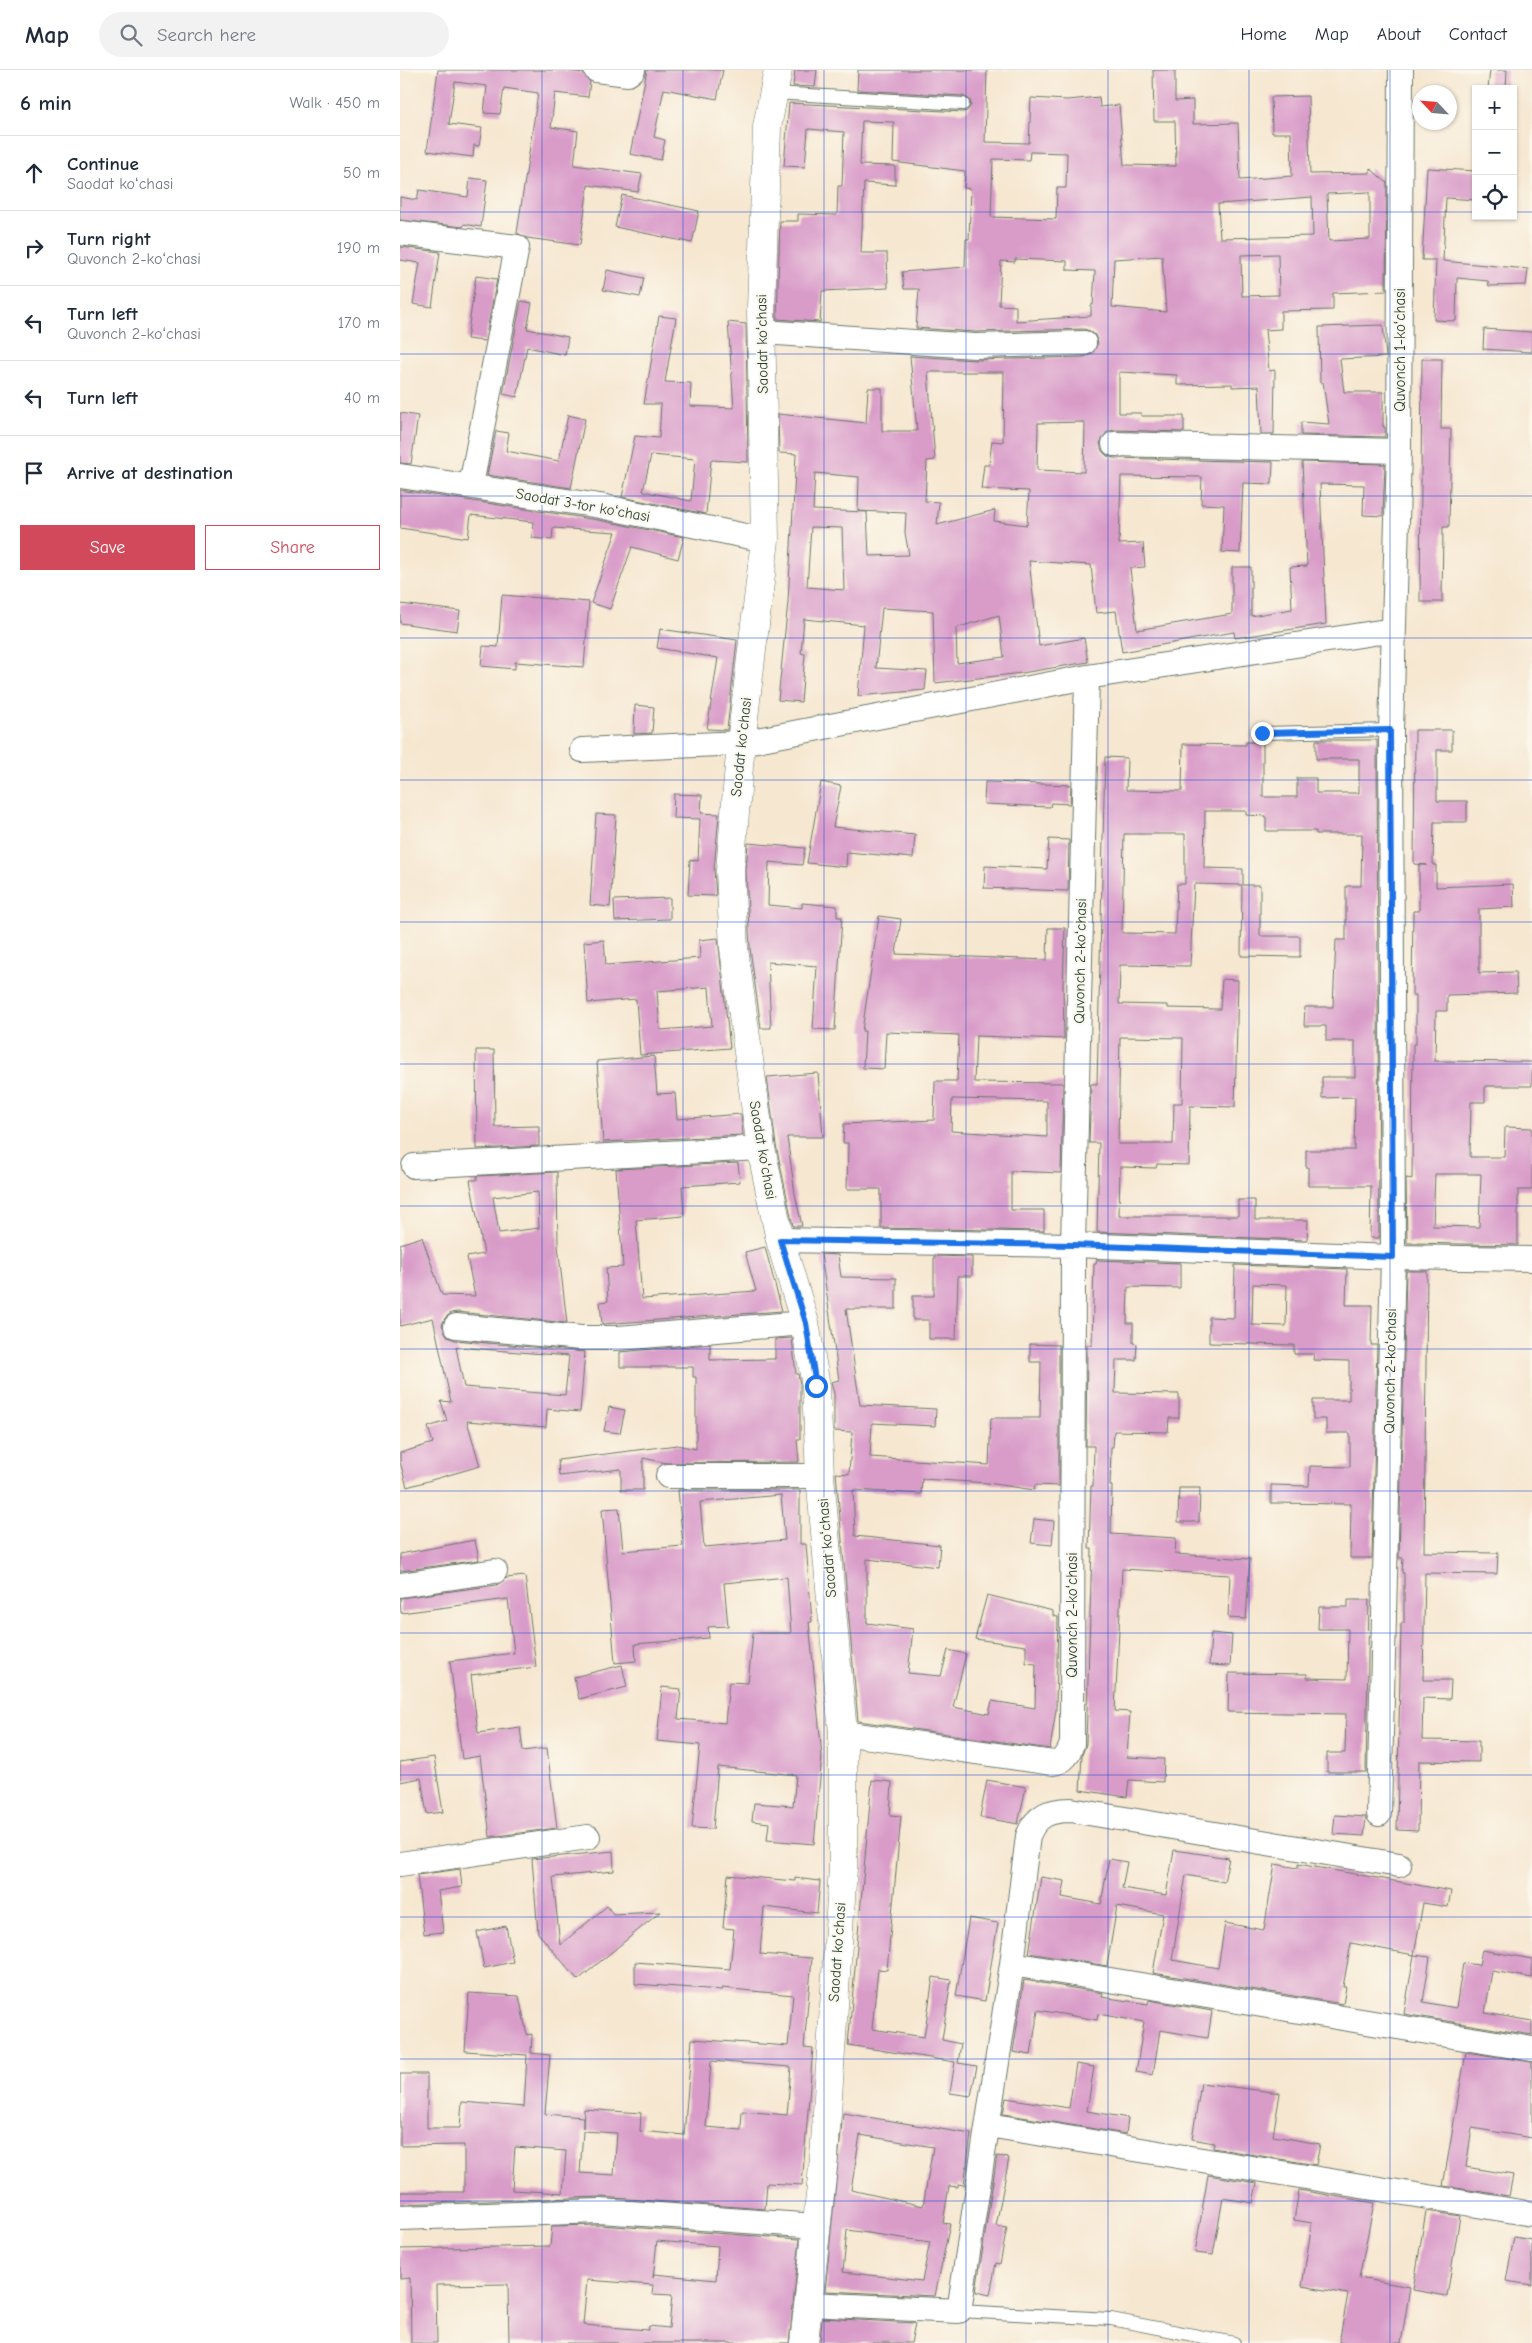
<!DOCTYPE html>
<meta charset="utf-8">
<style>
:root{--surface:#fff;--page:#f2f2f3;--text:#1f2937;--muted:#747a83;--line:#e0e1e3;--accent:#d1495b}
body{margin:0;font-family:"Comic Neue",sans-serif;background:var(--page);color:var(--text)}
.controls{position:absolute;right:15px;top:15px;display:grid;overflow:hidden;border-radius:0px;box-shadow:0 1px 4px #0004}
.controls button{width:45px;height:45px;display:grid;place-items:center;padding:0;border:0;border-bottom:1px solid var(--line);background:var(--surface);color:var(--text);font:25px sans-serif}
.compass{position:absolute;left:1012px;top:15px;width:45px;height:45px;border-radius:50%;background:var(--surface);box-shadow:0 1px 4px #0004;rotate:296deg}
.stop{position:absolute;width:15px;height:15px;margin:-11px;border:4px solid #1a73e8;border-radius:50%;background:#fff}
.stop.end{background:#1a73e8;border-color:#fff;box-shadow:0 1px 5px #0008}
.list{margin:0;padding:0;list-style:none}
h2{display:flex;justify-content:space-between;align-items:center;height:65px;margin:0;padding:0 20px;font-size:21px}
h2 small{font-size:16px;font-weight:400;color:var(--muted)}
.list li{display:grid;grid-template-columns:32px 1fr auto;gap:15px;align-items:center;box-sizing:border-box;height:75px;padding:0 20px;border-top:1px solid var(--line)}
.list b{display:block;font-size:19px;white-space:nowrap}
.list p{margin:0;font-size:16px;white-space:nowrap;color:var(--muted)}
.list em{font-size:16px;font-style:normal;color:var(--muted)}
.actions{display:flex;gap:10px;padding:15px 20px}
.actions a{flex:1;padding:11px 0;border:1px solid var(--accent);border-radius:0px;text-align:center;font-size:18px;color:var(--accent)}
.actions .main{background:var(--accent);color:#fff}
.icon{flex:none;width:28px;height:28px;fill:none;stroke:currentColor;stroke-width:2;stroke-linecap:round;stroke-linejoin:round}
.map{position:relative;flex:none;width:1132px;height:2273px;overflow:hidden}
header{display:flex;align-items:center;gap:30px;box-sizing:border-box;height:70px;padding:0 25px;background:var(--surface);border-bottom:1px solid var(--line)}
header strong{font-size:24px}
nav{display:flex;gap:28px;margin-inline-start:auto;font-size:18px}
.search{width:350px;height:45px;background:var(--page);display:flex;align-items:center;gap:12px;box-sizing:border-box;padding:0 18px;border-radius:28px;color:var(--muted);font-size:19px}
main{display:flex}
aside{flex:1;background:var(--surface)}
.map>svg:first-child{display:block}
</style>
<header>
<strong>Map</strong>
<div class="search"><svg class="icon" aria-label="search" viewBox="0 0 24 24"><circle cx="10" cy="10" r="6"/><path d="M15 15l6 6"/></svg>Search here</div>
<nav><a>Home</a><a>Map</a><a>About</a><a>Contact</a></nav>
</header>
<main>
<aside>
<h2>6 min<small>Walk · 450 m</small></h2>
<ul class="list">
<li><svg class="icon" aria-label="ahead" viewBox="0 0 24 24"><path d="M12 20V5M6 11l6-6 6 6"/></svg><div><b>Continue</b><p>Saodat koʻchasi</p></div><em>50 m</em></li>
<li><svg class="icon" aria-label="right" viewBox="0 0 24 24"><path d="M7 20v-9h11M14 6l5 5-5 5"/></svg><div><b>Turn right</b><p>Quvonch 2-koʻchasi</p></div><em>190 m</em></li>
<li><svg class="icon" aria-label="left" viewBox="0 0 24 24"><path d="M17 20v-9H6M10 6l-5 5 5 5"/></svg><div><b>Turn left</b><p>Quvonch 2-koʻchasi</p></div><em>170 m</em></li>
<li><svg class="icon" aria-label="left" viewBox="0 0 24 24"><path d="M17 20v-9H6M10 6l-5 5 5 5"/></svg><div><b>Turn left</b></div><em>40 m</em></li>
<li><svg class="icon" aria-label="arrive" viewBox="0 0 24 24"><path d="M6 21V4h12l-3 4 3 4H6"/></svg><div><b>Arrive at destination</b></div></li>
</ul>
<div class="actions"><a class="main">Save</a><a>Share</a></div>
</aside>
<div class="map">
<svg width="1132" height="2273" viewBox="0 0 1132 2273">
<rect width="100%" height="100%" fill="#fbf7ec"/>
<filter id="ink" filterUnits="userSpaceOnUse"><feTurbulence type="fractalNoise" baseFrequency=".02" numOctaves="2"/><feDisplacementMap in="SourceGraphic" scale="10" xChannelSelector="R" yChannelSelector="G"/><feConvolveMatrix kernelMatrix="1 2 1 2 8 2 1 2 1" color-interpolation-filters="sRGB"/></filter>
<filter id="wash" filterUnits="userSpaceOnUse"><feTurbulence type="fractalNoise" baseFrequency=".0096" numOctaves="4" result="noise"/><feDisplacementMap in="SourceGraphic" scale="20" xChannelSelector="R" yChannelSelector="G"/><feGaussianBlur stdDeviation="1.12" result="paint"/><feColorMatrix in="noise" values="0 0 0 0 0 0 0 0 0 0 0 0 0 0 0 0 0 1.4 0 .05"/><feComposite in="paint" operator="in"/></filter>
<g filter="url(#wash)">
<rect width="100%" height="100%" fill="#f6e7d0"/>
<g id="blocks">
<path fill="#d99cc9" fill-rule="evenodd" d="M38 0H162L183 3 190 12 188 27 155 23 151 57 178 61 174 95 242 104 238 122 188 115 180 175 127 168 117 163 138 23 104 18 100 44 84 43 87 16 55 12 49 54 82 58 79 76 74 75 73 87 27 81Z
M247 0H323L317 29 264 19 254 67 265 70 261 90 230 84Z
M395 0H417L415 17 393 16Z
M458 0H587L585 72 629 73 631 28 667 30 699 27 700 37 719 35 724 95 776 96 775 51H754L753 0H775V31L793 30V54L838 53 840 110 892 106 891 63H872L871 27 908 26 910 104 970 103V98L987 113 986 221 933 223V240L881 241V259L865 260 869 301 875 300 874 364H861L859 316 832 317V314L777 315V305L719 302V343H741V346H784V362L714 360 707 362 700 373 702 381 707 386 714 388 873 392 872 414 843 413 840 483 822 482 824 435 801 434 802 407 721 406 719 474 743 473 745 497 730 498 737 560 832 544V497H851V546L892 539 890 497 907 496 902 392 985 394 983 446 963 445 964 415 920 414 926 554 835 568 834 562 722 582 716 541 696 543 691 495 629 491 639 576 684 568 688 592 622 603 535 613 533 541 482 538 476 598 527 601 525 620 458 626 464 555 404 549 401 583 405 584 401 632 378 630 388 532 396 384 379 383 378 344 466 353 468 318H482V361H517L510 286 575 290 684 287 692 284 698 273 695 265 690 261 684 259 575 262 516 258 519 219H504L502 202 565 197 566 169H569L571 119 564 118 565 101 493 92 494 52 462 51 460 95 495 96V115L464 113 461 183H487L488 218 422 221 420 252 377 249 380 151H398V144L437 145 438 116H442L444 62 408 59 405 97 384 96 389 33 563 42 567 41 571 35 570 30 563 26 457 20ZM630 82 667 83 666 118H657L656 149 591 147 593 89 629 90ZM970 122V169L929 171 927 124ZM912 127 913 166 820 168 818 134ZM878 184 879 225 842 226 841 185ZM762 186 766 242 712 237 714 189ZM615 189 667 191V200L695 201 693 235H691V246L616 251V236L599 235 601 191 615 192ZM528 302H604L603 372 592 371 589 395H584L581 419 629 421 627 455 594 451 595 440 537 455 539 432 525 431 527 391 535 390ZM685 352 684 402 637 400 638 353ZM415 403 459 407 458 441 506 443 505 463 509 485 469 486 467 442 413 440ZM411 457 442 458 444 520 407 517ZM599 545 604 587 557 593 556 558Z
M1090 0H1107L1106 19H1088Z
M1027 98 1076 101V130L1046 128 1043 191 1128 199 1126 215 1089 216 1088 211 1057 208 1056 251 1034 250 1036 190H1022Z
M70 108 87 110 81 157 64 154 63 157 0 150V127L17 130 19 120 68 127Z
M222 125 299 141 292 173 215 157Z
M0 177 40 182 32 237 13 234 20 193 0 190Z
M207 200 244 208 240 227 203 220Z
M76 206 97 209 85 271 67 269Z
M121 231 132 233 127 259 168 267 165 285 127 277 117 327 103 324Z
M259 246 276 248 265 312 291 313 290 336 334 338 328 252 346 254 348 392 311 390 306 444 222 427 235 366 259 368 261 334H244ZM251 385 295 389 291 431 243 421Z
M983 255 986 287 940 289 944 322H983V357H985V367L901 365V352L929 354 923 312 920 313 919 257Z
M1084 259 1132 262V282L1083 279Z
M1022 289H1042L1041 359H1051L1049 457H1043L1042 532H1020Z
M0 343 18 346 11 394 0 393Z
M168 345 185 349 171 418 87 405 96 361 109 363 106 381 159 391Z
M0 420 198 450 284 467 278 489 232 477 210 539 191 533 216 462 153 458 152 470 132 468 133 452 71 445 68 468 0 458Z
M102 525 189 532 184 597 115 592V599L81 596 83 576 98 577Z
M0 534 60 541 57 561 0 553Z
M260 559 337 570 327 660 307 659 318 588 257 578Z
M235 635 254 637 252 663 234 664Z
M1015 660H1052V680H1037V731H1067V752H1034L1033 795H1036V817L1113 814 1114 837 1079 839V903L1116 902 1117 923 1047 925V941H1036L1035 991 1132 992V1016H1085V1032H1071L1070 1087H1104L1105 1057 1132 1058V1120H1118V1175L1007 1173 1006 1108 1012 1109 1013 974H1016V925H1012L1013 841H1019V795H1027L1014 794ZM1035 1104H1081L1079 1157 1033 1156Z
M916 670H977L979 1168H970L971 1116H908V1097H906V1080H954L955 1027 922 1028V1007H955V971H926V956H904L905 937H933L936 870H946V816H961L962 764H916V761H866V746L846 745V741H805L804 798 843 799V815H860V866H900V887L841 886 842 815 794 814 790 896 720 895 719 934 768 935V938L820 939 822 909 838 910 835 1037 790 1036 789 1095 757 1094 756 1098 720 1097 719 1146H838V1130H855V1150H908L907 1170 697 1162 699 1073H689L691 1014H697L705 687 727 688 726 720 782 721 783 674 846 675V672H863V727H897V708H916V723H959V689H916ZM724 764H785V814H777L775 864 722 863ZM720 967 783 968 782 1033H774L773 1074H718Z
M421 712 441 716 433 757 515 765 513 788 447 782 446 797 407 793Z
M585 712 671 715 670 734 651 733 650 737 584 734Z
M274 724 302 725 301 743 319 744 314 800 316 826 288 825 290 790 298 791 300 749 273 748Z
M196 744 216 745 210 837 190 835Z
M649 769 669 770 668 821 584 818 585 796 647 799Z
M348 773 405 778 402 795 369 792 368 835 402 838V833L437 836V847H442L435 960 413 959 417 896 368 892 371 958H361L350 878 346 801Z
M270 828V849L215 851 214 830Z
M479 846 501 849 496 884 647 890 648 858H665L663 915 664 969 576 966 574 1012 663 1013 661 1103 611 1101V1140H644V1161L481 1158V1119H447L448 1073H443L444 1054 534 1050 535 1011H557L559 965 486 962 484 999 463 998 465 961H462ZM552 1029 647 1031V1067L551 1061Z
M318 868 330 978 240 985 236 929 188 933 184 872 204 870 206 895 300 888 299 870ZM309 917 312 956 260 960 257 921Z
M76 980H94L95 1057 139 1056V1076L77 1079Z
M254 986 257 1024 275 1023 277 1049 341 1044 343 1065 203 1072 197 991Z
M418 1003 423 1067H387L395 1124 402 1156H393L376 1075 367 1007Z
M338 1093 340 1112 282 1116 284 1146 236 1150 242 1229 356 1221 345 1182 365 1177 382 1241 202 1254 200 1232 208 1231 206 1198 223 1197 216 1099Z
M157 1102 158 1176 167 1253 57 1242 51 1243 45 1248 42 1255 48 1267 55 1270 185 1282 180 1342 147 1339 146 1357 67 1351 80 1396 7 1417 0 1392V1383L33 1373 28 1357 47 1351 41 1331 51 1332 33 1248 0 1256V1174L22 1167 42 1225 75 1226 67 1187 84 1184 70 1110H77V1106ZM138 1122 139 1158 99 1163 93 1127ZM56 1277 169 1286 165 1325 64 1317Z
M421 1184 438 1185 441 1207 496 1208V1239H446L460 1335 536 1339 535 1356 472 1353 470 1387 589 1395 591 1348H640L641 1292H630V1274L659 1275V1416L635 1415 634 1420 588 1413 522 1409 521 1424 453 1420 455 1466 540 1475 538 1497 467 1489V1553L513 1559 508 1603 541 1606 548 1580 566 1584 553 1637 589 1644 592 1631 635 1638 636 1594 626 1593V1576L575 1569 587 1525 653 1541V1546L658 1547 656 1640 650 1679 458 1651 436 1403 449 1404 452 1362 434 1361V1324L431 1312 439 1310Z
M534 1186 572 1187V1206H558L556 1269H529V1250H513V1226H534Z
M697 1190 780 1193V1218L728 1217 727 1253H733V1273L737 1274 736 1290H716L715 1323 779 1324V1348H769L768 1362 714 1361 713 1377H711L710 1416H712L711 1464 776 1468 775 1484 850 1489 846 1549 828 1548 830 1505 722 1499 715 1641 730 1642 727 1687 764 1689 763 1712 729 1710 727 1727 680 1720 682 1685 686 1674 692 1479H689L691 1416H693L694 1376H686L687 1275H692L694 1194H696Z
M835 1195 947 1199 946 1235H972L971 1275H977L972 1488H950L951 1434 871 1433V1415L909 1416 910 1396 950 1397V1363H926V1349H913V1330H949V1291L913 1290 914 1284H894V1275L809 1273V1247L834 1248ZM853 1214 887 1215 886 1256 852 1255Z
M1006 1201H1027L1024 1482 1098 1483 1097 1504 1025 1503 1023 1610H1051L1050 1629 1023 1628 1022 1670 1079 1671V1692L1019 1691 1018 1761 997 1760 1001 1553H1004V1503H1002L1003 1488H999Z
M392 1268 396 1304H398L400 1314V1369H397L399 1392 267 1393 243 1388V1420H221V1399L159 1406 158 1390 277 1375 296 1379V1307H293V1297H220V1282L310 1274V1290L375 1289V1269Z
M209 1337 225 1340 220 1363 204 1361Z
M779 1418H800L799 1452H778Z
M278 1420H400V1474H406L412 1552H409L422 1686 414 1774 367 1770 369 1753 352 1751 354 1733 393 1736 396 1705 318 1697 313 1759 292 1758 300 1675 257 1671 262 1617 281 1619 278 1649 325 1653 329 1612 348 1613 353 1563H391L387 1507 324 1513 328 1556 308 1557 309 1568 235 1574 236 1591 215 1593 202 1439 219 1438 223 1481 283 1476ZM381 1425 385 1470 304 1477 300 1432Z
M634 1449 654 1451 652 1475 631 1473Z
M75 1470 79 1490 0 1501V1484Z
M125 1506 136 1597 71 1605 78 1663 120 1657 123 1681 147 1678 157 1758 90 1767 80 1686 62 1689 50 1591 114 1583 108 1529 1 1543 0 1528 97 1515 106 1508Z
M948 1530H969L966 1702H927V1683H945L946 1644 828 1642 829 1603 907 1604V1608L947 1609 948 1559H918L919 1537H948Z
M811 1563 832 1565 830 1596 809 1595Z
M222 1595 227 1617 179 1629 174 1607Z
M34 1687 43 1742 27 1744 21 1708 0 1712V1692Z
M472 1710 492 1712 490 1745 501 1746 487 1900 478 1899 472 1959 524 1967 533 1907 551 1910 542 1970 561 1974 558 1993 577 1996 571 2026 550 2023 555 1992 448 1975Z
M587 1710 626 1717 618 1754 580 1747Z
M935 1745 966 1747 964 1766 933 1764Z
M774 1780 829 1788 824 1812 786 1805 772 1890 818 1898 825 1853 864 1860 875 1794 898 1798V1794L1051 1821 1048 1837 1023 1833 1014 1885 951 1873 943 1917H946L943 1934 753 1903 763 1844 717 1836 707 1896 629 1883 641 1807 665 1811 662 1827 701 1834 709 1789 727 1792 722 1818 766 1825Z
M213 1781 214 1801 153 1807 160 1875 207 1836 213 1844 260 1842 178 1910 138 1863 132 1789Z
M60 1799 62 1817 38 1821 43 1862 24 1864 17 1805Z
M328 1805 395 1811V1808L420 1811 417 1843 364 1837 360 1884 412 1888 404 1977 413 1978 402 2115 367 2113 365 2139 201 2127 0 2134V2122H64V2075L0 2076V2004H27V2058H60L62 2032 124 2037 127 1985 65 1981 69 1923 119 1926 127 1965 132 1964 131 1983 150 1985 145 2044 183 2047V2058L184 2039 241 2043 240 2061 284 2065 292 1969 388 1976 393 1925 322 1918V1920L235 1914V1892L330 1899 334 1859 323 1858ZM311 1991 391 1997 387 2045 342 2041 341 2060 306 2057ZM183 2061 217 2063 214 2105 180 2103ZM115 2077 166 2081 163 2123 112 2120Z
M569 1848 598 1853 585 1931 556 1926Z
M106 1856 113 1892 84 1898 77 1862Z
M1082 1880 1132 1889V1908L1092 1901 1085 1943 1132 1951V1965L1004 1944 1014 1885 1030 1887 1023 1932 1056 1938 1063 1893 1079 1895Z
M624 1910 703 1923 702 1927 748 1934 749 1930 812 1941 808 1968 760 1960 753 2005 736 2002 744 1952 698 1944 697 1950 638 1940 631 1985 613 1982Z
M1066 1982 1132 1992V2068L1072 2058 1066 2097 1113 2105 1109 2126 1043 2116Z
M676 1994 694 1997 687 2041 728 2048 726 2064 603 2044 606 2028 669 2038Z
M801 2013 880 2023 873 2066 920 2074 916 2095 813 2078 814 2073 792 2069Z
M443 2043 571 2064 564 2115 558 2114V2117L549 2116 543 2153 550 2154 535 2226 425 2221ZM460 2065 533 2077 523 2136 451 2120ZM447 2160 530 2172 522 2211 443 2202Z
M597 2086 609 2088 596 2156 607 2158 600 2194 596 2193 590 2225 576 2222Z
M808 2105 857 2113 853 2133 823 2128 813 2185 795 2183Z
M899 2120 974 2133 959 2208 1010 2217 1001 2273H939L948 2224 902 2216 912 2153 894 2150Z
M1026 2141 1060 2146 1047 2226 1013 2220Z
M200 2155 400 2169 389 2273H109L108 2214 36 2215 37 2273H11L10 2208 0 2209V2179L150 2176 152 2156ZM257 2171 318 2176 316 2210 254 2204 253 2208ZM187 2210 253 2215 252 2224 272 2225 269 2258 249 2256 248 2260 183 2255Z
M1114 2167 1132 2170V2215L1106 2211Z
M422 2248 515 2253 511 2273H420Z"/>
</g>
</g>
<g filter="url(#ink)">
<use href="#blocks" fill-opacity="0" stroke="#6a786b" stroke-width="1"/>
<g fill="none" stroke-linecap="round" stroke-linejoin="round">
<defs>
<path id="lane" d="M374 23 563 34
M862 663 991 660
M559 2241 711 2249 834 2273"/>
<path id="street" d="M196 0 228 4 233 0
M0 163 117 177 71 415
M362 262 575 276 684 273
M714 374 999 381
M0 406 200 436 365 470
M182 680 341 673 687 607 993 560
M14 1096 361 1078
M380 1170 673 1175 993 1187 1132 1189
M56 1256 181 1268H218L405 1253
M268 1406H420
M0 1515 95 1501
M443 1663 653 1693C665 1692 668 1684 672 1674L673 1175 687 607
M979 1744 993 1187 991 660 999 381 1001 0
M0 1794 188 1767
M612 1894 1132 1979
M588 2055 1132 2144
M0 2148 200 2141 417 2156
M408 2234 559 2241 612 1894 628 1766C636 1745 650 1740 671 1740L999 1795"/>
<path id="secondary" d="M378 0 367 57 361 240 365 470 341 673 330 801 334 879 361 1078 380 1170 405 1253 416 1316 420 1406 443 1663V1798L424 2088 404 2273"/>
</defs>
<use href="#lane" stroke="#6a786b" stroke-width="14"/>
<use href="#street" stroke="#6a786b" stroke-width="26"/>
<use href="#secondary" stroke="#6a786b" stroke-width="29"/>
<use href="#lane" stroke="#fff" stroke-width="12"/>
<use href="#street" stroke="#fff" stroke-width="24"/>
<use href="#secondary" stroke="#fff" stroke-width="28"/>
</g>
</g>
<g fill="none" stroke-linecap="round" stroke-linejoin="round" filter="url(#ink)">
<path stroke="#1a73e8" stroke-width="6" d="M416 1316 406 1253 380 1170 673 1175 993 1187 990 660 862 663"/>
</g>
<path fill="none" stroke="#1d4ed8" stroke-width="1" stroke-opacity="0.55" d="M142 0V2273M283 0V2273M424 0V2273M566 0V2273M708 0V2273M849 0V2273M990 0V2273M0 142H1076M1113 142H1132M0 284H1132M0 426H1132M0 568H1132M0 710H1132M0 852H1132M0 994H1132M0 1136H1132M0 1279H1132M0 1421H1132M0 1563H1132M0 1705H1132M0 1847H1132M0 1989H1132M0 2131H1132"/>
<g text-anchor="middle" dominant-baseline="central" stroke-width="4" stroke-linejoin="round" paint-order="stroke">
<g font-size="15" fill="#1f3d34" stroke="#fbf7ec">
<text transform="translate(362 274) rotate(-91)">Saodat koʻchasi</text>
<text transform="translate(1000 280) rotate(-90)">Quvonch 1-koʻchasi</text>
<text transform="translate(183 435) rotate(10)">Saodat 3-tor koʻchasi</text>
<text transform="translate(341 677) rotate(-84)">Saodat koʻchasi</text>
<text transform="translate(680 891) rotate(-89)">Quvonch 2-koʻchasi</text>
<text transform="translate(363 1080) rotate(80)">Saodat koʻchasi</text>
<text transform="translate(990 1301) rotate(-89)">Quvonch 2-koʻchasi</text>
<text transform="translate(427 1478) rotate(-95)">Saodat koʻchasi</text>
<text transform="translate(672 1545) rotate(-90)">Quvonch 2-koʻchasi</text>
<text transform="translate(437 1882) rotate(-86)">Saodat koʻchasi</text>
</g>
</g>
</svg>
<div class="controls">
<button>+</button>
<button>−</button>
<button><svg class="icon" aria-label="locate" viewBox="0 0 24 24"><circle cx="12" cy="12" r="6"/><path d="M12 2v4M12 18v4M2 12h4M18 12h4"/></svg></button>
</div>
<svg class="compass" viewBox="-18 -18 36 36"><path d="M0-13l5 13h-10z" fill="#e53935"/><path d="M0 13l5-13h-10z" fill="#747a83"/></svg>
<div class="stop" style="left:416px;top:1316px"></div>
<div class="stop end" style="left:862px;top:663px"></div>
</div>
</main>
